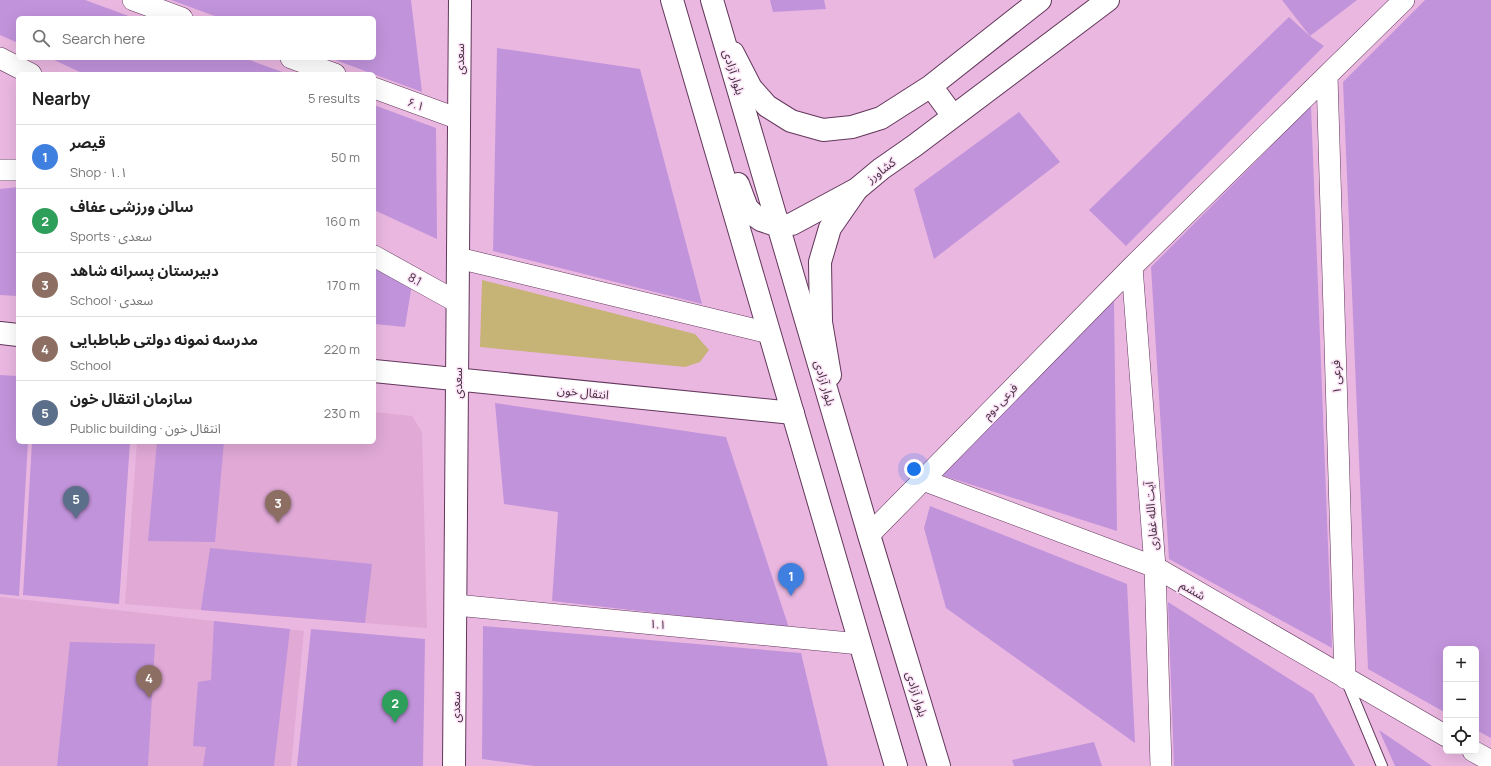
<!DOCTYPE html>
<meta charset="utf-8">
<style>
:root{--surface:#fff;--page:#f2f2f2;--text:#222;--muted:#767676;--line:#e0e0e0;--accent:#0f766e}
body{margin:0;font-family:Manrope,"Noto Sans Arabic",sans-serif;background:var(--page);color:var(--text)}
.controls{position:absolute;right:12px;bottom:12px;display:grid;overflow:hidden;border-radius:6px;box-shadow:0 4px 16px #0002}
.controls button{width:36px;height:36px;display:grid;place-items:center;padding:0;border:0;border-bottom:1px solid var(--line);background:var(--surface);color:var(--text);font:20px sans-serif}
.you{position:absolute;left:914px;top:469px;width:14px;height:14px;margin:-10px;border:3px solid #fff;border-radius:50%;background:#1a73e8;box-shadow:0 0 0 6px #1a73e833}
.badge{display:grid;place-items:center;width:26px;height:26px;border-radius:50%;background:var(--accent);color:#fff;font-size:13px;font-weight:700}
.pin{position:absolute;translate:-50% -33px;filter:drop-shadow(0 1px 2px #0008)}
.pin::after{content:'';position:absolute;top:21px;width:14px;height:12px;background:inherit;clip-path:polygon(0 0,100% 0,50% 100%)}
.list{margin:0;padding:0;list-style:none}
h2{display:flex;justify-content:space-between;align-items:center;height:52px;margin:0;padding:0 16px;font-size:17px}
h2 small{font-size:13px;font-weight:400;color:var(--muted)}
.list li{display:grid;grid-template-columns:26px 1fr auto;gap:12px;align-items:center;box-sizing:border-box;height:64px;padding:0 16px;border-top:1px solid var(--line)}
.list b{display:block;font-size:15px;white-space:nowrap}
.list p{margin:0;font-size:13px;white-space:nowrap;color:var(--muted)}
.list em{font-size:13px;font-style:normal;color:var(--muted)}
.icon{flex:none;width:22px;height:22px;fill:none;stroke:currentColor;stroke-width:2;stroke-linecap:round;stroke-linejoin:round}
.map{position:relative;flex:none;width:1491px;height:766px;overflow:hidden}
.search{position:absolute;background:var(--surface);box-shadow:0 4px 16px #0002;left:16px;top:16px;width:360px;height:44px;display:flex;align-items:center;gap:10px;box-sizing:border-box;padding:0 14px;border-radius:6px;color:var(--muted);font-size:15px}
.panel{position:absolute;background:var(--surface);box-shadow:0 4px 16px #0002;left:16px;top:72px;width:360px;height:372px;border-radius:6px}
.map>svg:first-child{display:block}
</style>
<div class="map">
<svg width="1491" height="766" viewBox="0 0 1491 766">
<rect width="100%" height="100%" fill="#eab7e1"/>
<path fill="#e0a9d6" d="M374 412 412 416 422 432 427 628 125 604 137 442H374Z
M0 597 304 631 291 766H0Z"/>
<path fill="#c6b376" d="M482 280 695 334 709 350 700 362 685 367 480 347Z"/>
<path fill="#c193db" d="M0 0H85L134 18H18V43L0 35Z
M171 0H411L422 92 330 58H374V18H220Z
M770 0H824L826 9 773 12Z
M1282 0H1357L1310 36Z
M1425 0H1491V738L1476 730V649H1446V713L1368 669 1343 82Z
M1289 17 1311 37 1324 46 1126 246 1089 210Z
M497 48 640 69 702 304 493 251Z
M50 58H244L288 74H84Z
M374 105 436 128 437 239 374 210Z
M1311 106 1332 648 1169 559 1151 267Z
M1019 112 1060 162 934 259 914 189Z
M18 187V296L0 295V189Z
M374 256 413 278 405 327 374 324Z
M1114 301 1117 531 941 475Z
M0 375 18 376V442H28L19 596 0 594Z
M495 403 726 437 789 628 552 601 558 512 504 504Z
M32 442H130L119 604 23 595Z
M157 442H224L215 542 148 541Z
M930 506 1127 584 1135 743 946 608 924 528Z
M210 548 372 564 365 623 201 610Z
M1168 602 1313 694 1355 766H1174Z
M214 621 290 629 274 766H203L206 747 193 746 198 682 211 680Z
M483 626 801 653 828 766H534L482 759Z
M311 629 425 639 423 766H297Z
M70 642 155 644 148 766H57Z
M1379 730 1432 766H1395Z
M1094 742 1102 766H1014L1012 760Z"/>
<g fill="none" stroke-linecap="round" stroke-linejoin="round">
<defs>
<path id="lane" d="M1347 682 1382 766"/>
<path id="street" d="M133 0 182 18
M0 58 31 74
M291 58 335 74
M1327 76 1345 678
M374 88 459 119
M0 170H18
M374 256 457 302
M458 258 769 333
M1132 267 1155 567 1161 766
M923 480 1155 567 1446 736
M869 535 1132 267 1404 0
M456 605 860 644
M1473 751 1491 761"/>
<path id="secondary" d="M733 53 751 88 767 106 791 121 823 130 852 127 881 118 931 86 1040 0
M931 86 953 116
M0 333 18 335
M374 371 793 413
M830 375 821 322 820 262 830 228 857 189 881 169 914 146 1108 0
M454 766 460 0"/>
<path id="primary" d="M672 0 896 766
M712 0 869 535 939 766
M738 184 747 208 754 215 761 220 779 226 792 224 857 189"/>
</defs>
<use href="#lane" stroke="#62375b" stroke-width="12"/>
<use href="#street" stroke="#62375b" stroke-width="22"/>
<use href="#secondary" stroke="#62375b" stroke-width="24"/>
<use href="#primary" stroke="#62375b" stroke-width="24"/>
<use href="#lane" stroke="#fff" stroke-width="10"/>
<use href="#street" stroke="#fff" stroke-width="21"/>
<use href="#secondary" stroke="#fff" stroke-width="22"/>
<use href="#primary" stroke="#fff" stroke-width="22"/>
</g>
<g text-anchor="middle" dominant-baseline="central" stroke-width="3" stroke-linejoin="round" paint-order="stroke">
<g font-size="12" fill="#443040" stroke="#fce2f6">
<text transform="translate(459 59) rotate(-90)">سعدی</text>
<text transform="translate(734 72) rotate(73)">بلوار آزادی</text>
<text transform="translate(416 104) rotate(20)">۶.۱</text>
<text transform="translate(881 170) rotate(-37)">کشاورز</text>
<text transform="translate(415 279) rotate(29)">8.1</text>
<text transform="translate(1336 377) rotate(-92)">فرعی ۱</text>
<text transform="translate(457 383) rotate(-90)">سعدی</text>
<text transform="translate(825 383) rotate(74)">بلوار آزادی</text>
<text transform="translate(583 392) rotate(6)">انتقال خون</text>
<text transform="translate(1000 401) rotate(-46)">فرعی دوم</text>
<text transform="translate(1151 516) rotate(-94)">آیت الله غفاری</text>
<text transform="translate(1193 590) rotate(30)">ششم</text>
<text transform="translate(658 624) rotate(5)">۱.۱</text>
<text transform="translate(917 694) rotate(73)">بلوار آزادی</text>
<text transform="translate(455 707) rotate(-90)">سعدی</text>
</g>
</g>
</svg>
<div class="controls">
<button>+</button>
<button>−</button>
<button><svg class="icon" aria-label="locate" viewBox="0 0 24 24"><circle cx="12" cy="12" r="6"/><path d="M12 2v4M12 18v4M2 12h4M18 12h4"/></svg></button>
</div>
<div class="you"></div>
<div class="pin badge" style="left:791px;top:596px;background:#3f7fe0">1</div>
<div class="pin badge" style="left:395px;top:723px;background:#2e9e5b">2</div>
<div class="pin badge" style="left:278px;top:523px;background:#8d6e63">3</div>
<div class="pin badge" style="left:149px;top:698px;background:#8d6e63">4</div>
<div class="pin badge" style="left:76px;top:519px;background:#5c6f8a">5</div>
<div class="search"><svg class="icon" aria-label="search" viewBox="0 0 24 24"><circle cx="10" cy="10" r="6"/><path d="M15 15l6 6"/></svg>Search here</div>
<section class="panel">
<h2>Nearby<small>5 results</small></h2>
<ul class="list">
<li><span class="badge" style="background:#3f7fe0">1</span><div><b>قیصر</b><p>Shop · ۱.۱</p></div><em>50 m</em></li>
<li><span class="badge" style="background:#2e9e5b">2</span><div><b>سالن ورزشی عفاف</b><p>Sports · سعدی</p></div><em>160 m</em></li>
<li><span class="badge" style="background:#8d6e63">3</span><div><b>دبیرستان پسرانه شاهد</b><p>School · سعدی</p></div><em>170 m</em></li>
<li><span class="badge" style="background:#8d6e63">4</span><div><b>مدرسه نمونه دولتی طباطبایی</b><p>School</p></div><em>220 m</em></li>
<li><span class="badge" style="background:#5c6f8a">5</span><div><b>سازمان انتقال خون</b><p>Public building · انتقال خون</p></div><em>230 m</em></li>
</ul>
</section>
</div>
